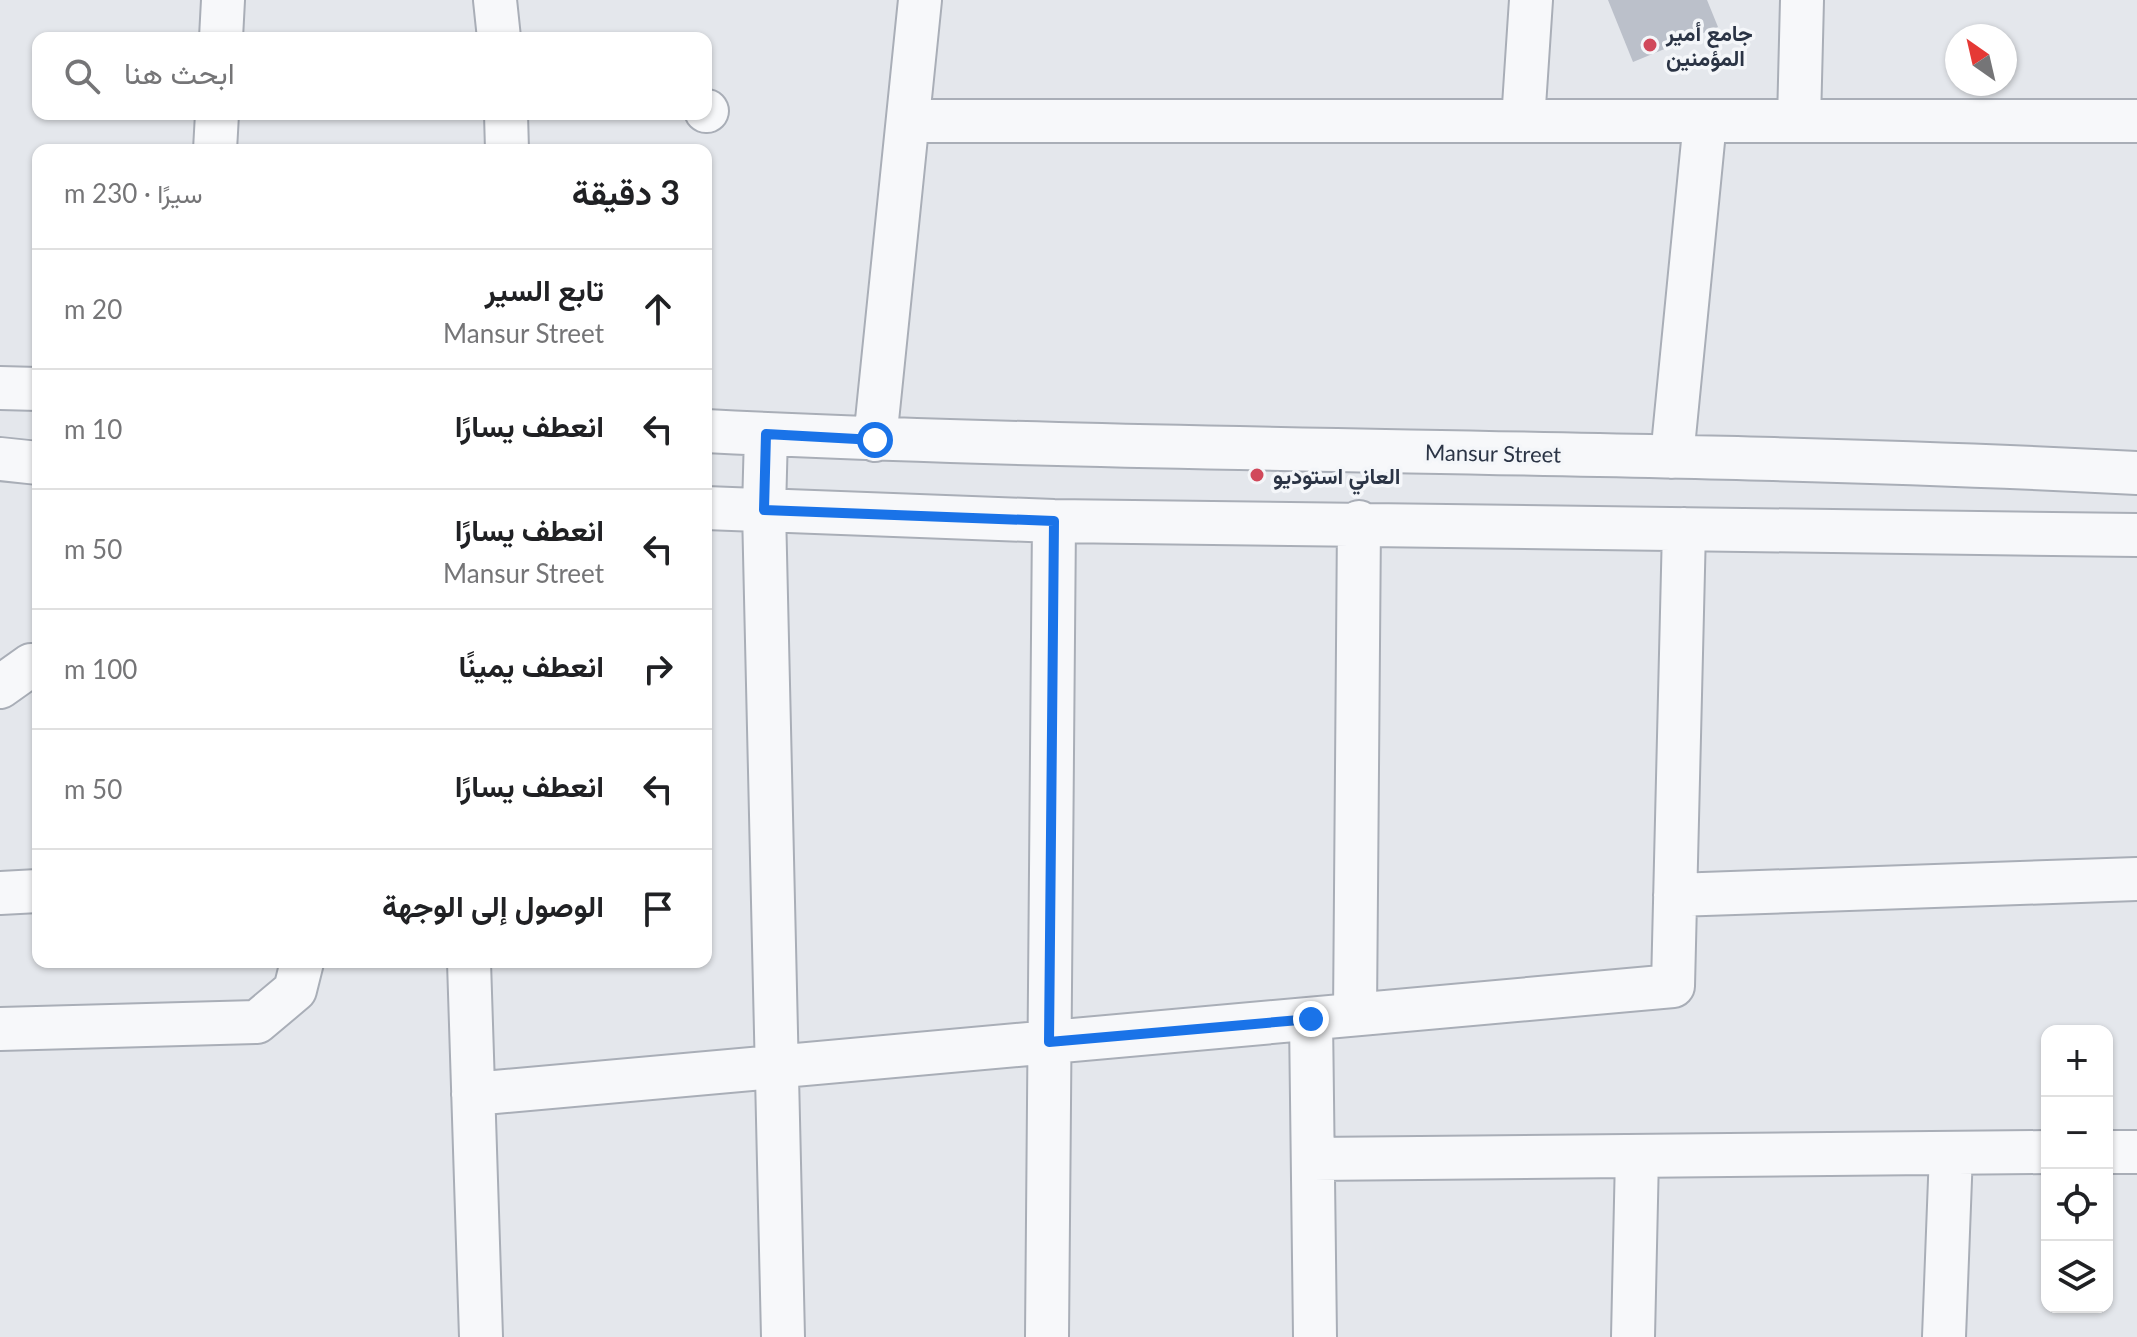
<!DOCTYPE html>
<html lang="ar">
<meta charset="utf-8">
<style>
:root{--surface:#fff;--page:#f6f6f6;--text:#202124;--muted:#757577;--line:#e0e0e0}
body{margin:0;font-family:Lato,Vazirmatn,sans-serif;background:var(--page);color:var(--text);direction:rtl}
.controls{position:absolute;right:24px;bottom:24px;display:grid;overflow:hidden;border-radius:16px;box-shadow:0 2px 6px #0004}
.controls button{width:72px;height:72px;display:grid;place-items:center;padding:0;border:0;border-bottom:2px solid var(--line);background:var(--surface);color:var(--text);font:40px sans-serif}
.compass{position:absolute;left:1945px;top:24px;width:72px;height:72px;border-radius:50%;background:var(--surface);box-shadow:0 2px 6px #0004;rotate:326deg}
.stop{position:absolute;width:24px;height:24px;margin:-18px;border:6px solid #1a73e8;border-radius:50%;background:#fff}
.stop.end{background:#1a73e8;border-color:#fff;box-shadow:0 2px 8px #0008}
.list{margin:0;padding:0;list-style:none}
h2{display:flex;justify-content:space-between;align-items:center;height:104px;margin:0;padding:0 32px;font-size:34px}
h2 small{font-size:26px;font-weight:400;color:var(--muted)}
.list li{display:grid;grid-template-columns:52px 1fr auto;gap:24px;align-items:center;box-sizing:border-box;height:120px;padding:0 32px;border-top:2px solid var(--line)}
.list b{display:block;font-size:30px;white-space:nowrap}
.list p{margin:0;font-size:26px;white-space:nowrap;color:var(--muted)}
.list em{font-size:26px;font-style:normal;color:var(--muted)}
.icon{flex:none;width:44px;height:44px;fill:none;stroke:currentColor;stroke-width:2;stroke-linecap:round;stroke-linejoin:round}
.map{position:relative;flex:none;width:2137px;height:1337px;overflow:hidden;direction:ltr}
.search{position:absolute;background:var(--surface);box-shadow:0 2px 6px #0004;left:32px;top:32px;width:680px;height:88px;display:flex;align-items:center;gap:20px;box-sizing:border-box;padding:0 28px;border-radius:16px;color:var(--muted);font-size:30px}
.panel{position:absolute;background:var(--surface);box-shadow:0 2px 6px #0004;left:32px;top:144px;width:680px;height:824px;border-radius:16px;direction:rtl}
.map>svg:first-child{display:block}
</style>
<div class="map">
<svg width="2137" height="1337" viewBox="0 0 2137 1337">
<rect width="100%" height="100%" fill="#e4e7ec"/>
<path fill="#bbc0ca" d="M1608 0H1707L1718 27 1633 62Z"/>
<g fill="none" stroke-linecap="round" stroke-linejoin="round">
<defs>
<path id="minor" d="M495 0 499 38
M221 38 223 0
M706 111H707
M506 114 507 150
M909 121H2137
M1523 121 1531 0
M1799 121 1802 0
M215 150 217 114
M0 388 38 389
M706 431C1183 455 1660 448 2137 473
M766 434 764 510 783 1337
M875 440 920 0
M1672 457 1705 121
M0 459 38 463
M706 508 1054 521 2137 535
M0 687 31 665H38
M0 893 38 891
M1675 895 2137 879
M469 962 481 1337
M1355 1014 1359 522
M1311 1019 1315 1337
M0 1029 257 1022 295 990 302 962
M473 1094 1673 986 1684 529
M2107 1152H2137
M1313 1159 2047 1152
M1047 1337 1054 521
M1633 1337 1637 1156
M1944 1337 1951 1153"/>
</defs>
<use href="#minor" stroke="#a9aeb7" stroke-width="46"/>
<use href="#minor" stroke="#f7f8fa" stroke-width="42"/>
</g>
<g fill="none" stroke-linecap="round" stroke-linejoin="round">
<path stroke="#1a73e8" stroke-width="10" d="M875 440 766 434 764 510 1054 521 1049 1042 1311 1019"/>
</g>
<g fill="#d1495b" stroke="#f4f6f9" stroke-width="3">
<circle cx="1650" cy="45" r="8"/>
<circle cx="1257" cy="475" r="8"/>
</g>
<g text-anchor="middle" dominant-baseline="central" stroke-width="7" stroke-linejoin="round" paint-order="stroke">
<g font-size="22" font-weight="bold" fill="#2b3445" stroke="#f4f6f9" text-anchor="start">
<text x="1666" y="32">جامع أمير<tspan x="1666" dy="25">المؤمنين</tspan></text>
<text x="1273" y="475">العاني استوديو</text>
</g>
<g font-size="22" fill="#2b3445" stroke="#f4f6f9">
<text transform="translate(1493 453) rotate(1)">Mansur Street</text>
</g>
</g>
</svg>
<div class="controls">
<button>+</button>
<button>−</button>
<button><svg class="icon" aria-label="locate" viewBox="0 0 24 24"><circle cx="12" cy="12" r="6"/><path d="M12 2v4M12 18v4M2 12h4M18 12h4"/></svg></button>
<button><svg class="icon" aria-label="layers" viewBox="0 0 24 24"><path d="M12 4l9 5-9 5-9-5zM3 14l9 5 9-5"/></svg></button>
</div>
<svg class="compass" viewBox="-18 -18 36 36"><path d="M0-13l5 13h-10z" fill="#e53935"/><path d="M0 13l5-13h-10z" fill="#757577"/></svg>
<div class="stop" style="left:875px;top:440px"></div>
<div class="stop end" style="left:1311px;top:1019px"></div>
<div class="search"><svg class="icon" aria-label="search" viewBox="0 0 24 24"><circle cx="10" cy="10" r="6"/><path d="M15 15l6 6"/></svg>ابحث هنا</div>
<section class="panel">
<h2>3 دقيقة<small>سيرًا · 230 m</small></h2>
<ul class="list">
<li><svg class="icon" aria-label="ahead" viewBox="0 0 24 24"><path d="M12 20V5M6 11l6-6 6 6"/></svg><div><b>تابع السير</b><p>Mansur Street</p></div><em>20 m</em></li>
<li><svg class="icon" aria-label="left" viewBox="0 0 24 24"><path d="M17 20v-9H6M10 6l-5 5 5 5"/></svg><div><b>انعطف يسارًا</b></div><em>10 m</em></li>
<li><svg class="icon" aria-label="left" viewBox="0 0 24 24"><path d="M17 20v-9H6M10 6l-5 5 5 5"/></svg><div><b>انعطف يسارًا</b><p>Mansur Street</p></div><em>50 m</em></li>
<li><svg class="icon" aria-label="right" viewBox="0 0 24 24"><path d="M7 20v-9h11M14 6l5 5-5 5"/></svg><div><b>انعطف يمينًا</b></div><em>100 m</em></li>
<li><svg class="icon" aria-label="left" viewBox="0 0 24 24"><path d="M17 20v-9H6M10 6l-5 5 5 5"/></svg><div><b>انعطف يسارًا</b></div><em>50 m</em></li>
<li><svg class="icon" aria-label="arrive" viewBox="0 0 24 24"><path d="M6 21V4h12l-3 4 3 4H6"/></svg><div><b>الوصول إلى الوجهة</b></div></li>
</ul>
</section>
</div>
